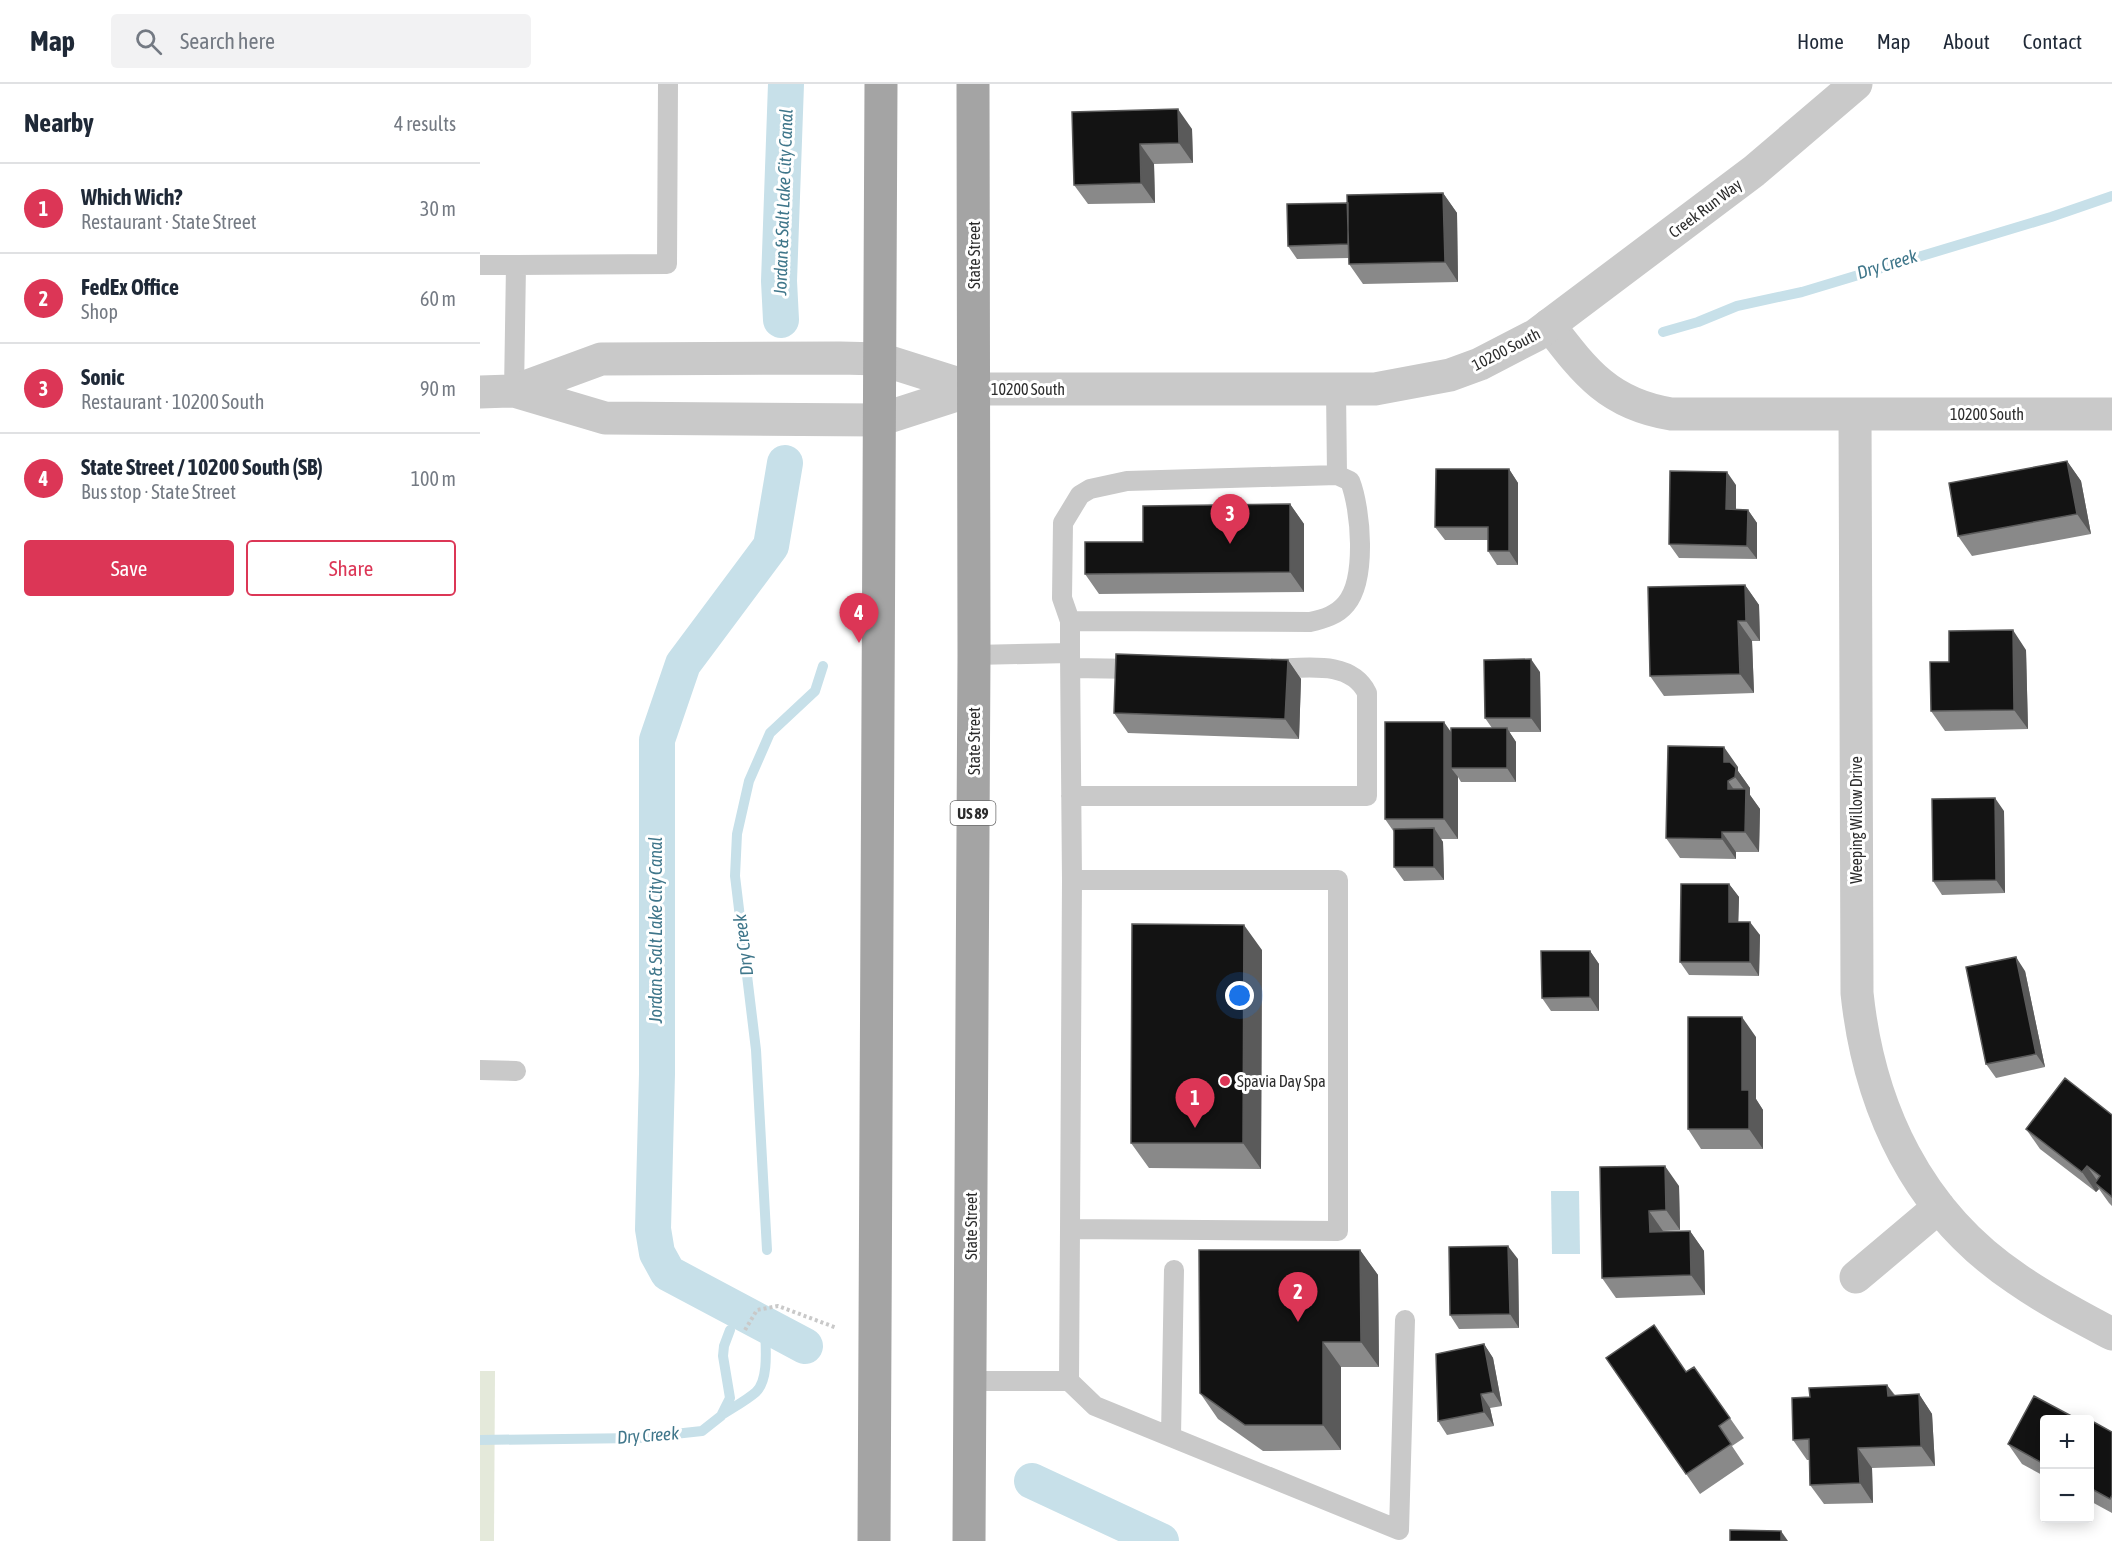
<!DOCTYPE html>
<meta charset="utf-8">
<style>
:root{--surface:#fff;--page:#f2f2f3;--text:#1f2937;--muted:#747a83;--line:#e0e1e3;--accent:#dc3656}
body{margin:0;font-family:"Asap Condensed",sans-serif;background:var(--page);color:var(--text)}
.controls{position:absolute;right:18px;bottom:18px;display:grid;overflow:hidden;border-radius:6px;box-shadow:0 3px 15px #0003}
.controls button{width:54px;height:54px;display:grid;place-items:center;padding:0;border:0;border-bottom:2px solid var(--line);background:var(--surface);color:var(--text);font:30px sans-serif}
.you{position:absolute;left:760px;top:912px;width:21px;height:21px;margin:-15px;border:4px solid #fff;border-radius:50%;background:#1a73e8;box-shadow:0 0 0 9px #1a73e833}
.badge{display:grid;place-items:center;width:39px;height:39px;border-radius:50%;background:var(--accent);color:#fff;font-size:20px;font-weight:700}
.pin{position:absolute;translate:-50% -50px;filter:drop-shadow(0 2px 3px #0008)}
.pin::after{content:'';position:absolute;top:32px;width:21px;height:18px;background:inherit;clip-path:polygon(0 0,100% 0,50% 100%)}
.list{margin:0;padding:0;list-style:none}
h2{display:flex;justify-content:space-between;align-items:center;height:78px;margin:0;padding:0 24px;font-size:26px}
h2 small{font-size:20px;font-weight:400;color:var(--muted)}
.list li{display:grid;grid-template-columns:39px 1fr auto;gap:18px;align-items:center;box-sizing:border-box;height:90px;padding:0 24px;border-top:2px solid var(--line)}
.list b{display:block;font-size:22px;white-space:nowrap}
.list p{margin:0;font-size:20px;white-space:nowrap;color:var(--muted)}
.list em{font-size:20px;font-style:normal;color:var(--muted)}
.actions{display:flex;gap:12px;padding:18px 24px}
.actions a{flex:1;padding:14px 0;border:2px solid var(--accent);border-radius:6px;text-align:center;font-size:21px;color:var(--accent)}
.actions .main{background:var(--accent);color:#fff}
.icon{flex:none;width:33px;height:33px;fill:none;stroke:currentColor;stroke-width:2;stroke-linecap:round;stroke-linejoin:round}
.map{position:relative;flex:none;width:1632px;height:1457px;overflow:hidden}
header{display:flex;align-items:center;gap:36px;box-sizing:border-box;height:84px;padding:0 30px;background:var(--surface);border-bottom:2px solid var(--line)}
header strong{font-size:28px}
nav{display:flex;gap:33px;margin-inline-start:auto;font-size:21px}
.search{width:420px;height:54px;background:var(--page);display:flex;align-items:center;gap:15px;box-sizing:border-box;padding:0 21px;border-radius:6px;color:var(--muted);font-size:22px}
main{display:flex}
aside{flex:1;background:var(--surface)}
.map>svg:first-child{display:block}
</style>
<header>
<strong>Map</strong>
<div class="search"><svg class="icon" aria-label="search" viewBox="0 0 24 24"><circle cx="10" cy="10" r="6"/><path d="M15 15l6 6"/></svg>Search here</div>
<nav><a>Home</a><a>Map</a><a>About</a><a>Contact</a></nav>
</header>
<main>
<aside>
<h2>Nearby<small>4 results</small></h2>
<ul class="list">
<li><span class="badge">1</span><div><b>Which Wich?</b><p>Restaurant · State Street</p></div><em>30 m</em></li>
<li><span class="badge">2</span><div><b>FedEx Office</b><p>Shop</p></div><em>60 m</em></li>
<li><span class="badge">3</span><div><b>Sonic</b><p>Restaurant · 10200 South</p></div><em>90 m</em></li>
<li><span class="badge">4</span><div><b>State Street / 10200 South (SB)</b><p>Bus stop · State Street</p></div><em>100 m</em></li>
</ul>
<div class="actions"><a class="main">Save</a><a>Share</a></div>
</aside>
<div class="map">
<svg width="1632" height="1457" viewBox="0 0 1632 1457">
<rect width="100%" height="100%" fill="#fff"/>
<path fill="#e4e9da" d="M0 1287H15L14 1457H0Z"/>
<path fill="#c7e0e9" d="M1071 1107H1099L1100 1170H1072Z"/>
<g fill="none" stroke-linecap="round" stroke-linejoin="round">
<path stroke="#c7e0e9" stroke-width="10" d="M301 236 299 197 306 0
M1183 248 1218 238 1257 222 1322 208 1571 133 1632 112
M287 1166 276 966 255 792 257 750 269 697 290 649 335 607 343 582
M243 1330C254 1323 267 1316 276 1308 290 1295 285 1259 285 1241
M0 1356 158 1354 222 1347 241 1332 250 1314 243 1272 244 1262 250 1246"/>
<path stroke="#c7e0e9" stroke-width="36" d="M301 236 299 197 306 0
M305 379 291 462 203 580 177 656V990L173 1145 177 1169 188 1189 325 1262
M552 1397 681 1457"/>
<path stroke="#c9c9c9" stroke-width="4" stroke-dasharray="3 3" stroke-linecap="butt" d="M265 1246 277 1226 298 1222 357 1244"/>
<path stroke="#c9c9c9" stroke-width="20" d="M0 181H36
M856 306 857 391
M34 307 36 181 187 180 188 0
M590 537 582 514 583 439 600 411 610 405 647 397 857 391 870 397C881 425 887 495 866 520 857 531 844 535 830 538L590 537V569
M494 571 590 569 592 796
M591 584 660 585
M591 712H887V609C870 574 821 585 789 585
M0 986 36 987
M490 1297H589L590 1145 592 796H858V1147L590 1145
M589 1297 615 1322 919 1446 925 1236
M691 1352 694 1186"/>
<path stroke="#c9c9c9" stroke-width="33" d="M1069 241C1105 288 1129 320 1191 330H1632
M34 307 121 275 360 274 400 275 495 305
M0 308 34 307 125 334 399 336 495 305
M1375 330 1377 909C1389 1024 1438 1129 1537 1195 1567 1216 1600 1233 1632 1250
M1376 1193 1459 1123"/>
<path stroke="#c9c9c9" stroke-width="33" d="M495 305H895L970 291 1000 280 1056 251 1274 87 1376 0"/>
<path stroke="#a4a4a4" stroke-width="33" d="M394 1457 401 0
M489 1457 494 571 493 0"/>
</g>
<path fill="#898989" d="M592 28 712 45 713 79 674 80 675 119 608 120 594 101Z
M963 109 977 129 978 198 883 200 869 180V174L817 175 808 162 868 119Z
M1587 377 1601 397 1611 450 1492 472 1478 452Z
M1029 385 1038 399V481H1017L1008 467V456H965L955 443Z
M1256 401V425L1268 426 1277 439V475L1199 474 1189 460Z
M810 420 824 440V508L619 510 605 490Z
M1265 501 1279 521 1280 557H1272L1274 609 1184 612 1170 592Z
M1546 566 1548 645 1465 647 1451 627 1469 578Z
M808 576 821 595 819 655 648 649 634 629Z
M1060 588 1061 648H1029L1036 658V698H981L978 693V755H961L963 758 964 796 924 797 914 783V748L905 735 971 649 1012 644 1005 634Z
M1258 683V687L1270 704V711L1280 725 1279 768H1256V775L1200 774 1186 754Z
M1524 727 1525 809 1462 811 1453 797Z
M1249 800 1259 813 1258 838 1280 851 1279 892 1209 891 1200 878Z
M782 866 781 1085 669 1084 651 1059Z
M1110 867 1119 880V927H1071L1062 914Z
M1545 887 1565 983 1516 994 1506 980Z
M1276 953V1015L1283 1026V1065H1221L1208 1045Z
M1632 1031V1122L1629 1119 1619 1105 1616 1108 1560 1065 1546 1045Z
M1120 1083 1199 1102 1200 1146 1183 1147V1148L1210 1147 1224 1167 1225 1211 1136 1214 1122 1194Z
M880 1166 898 1191 899 1283H861V1366L783 1367 738 1335 720 1309Z
M1038 1175 1039 1244 979 1245 970 1231Z
M1004 1260 1013 1274 1022 1322 1010 1324 1014 1342 967 1351 958 1337Z
M1126 1274 1206 1288 1214 1283 1264 1354 1252 1362 1264 1380 1220 1410Z
M1407 1301 1415 1311 1439 1310 1452 1330 1455 1382 1392 1384 1393 1419 1344 1420 1330 1401 1329 1376H1327L1313 1356 1330 1313Z
M1564 1335V1392L1542 1380 1528 1360Z
M1610 1336 1632 1348V1429L1610 1417Z"/>
<path fill="#5a5a5a" d="M698 25 712 45 713 79 699 59Z
M660 60 674 80 675 119 661 99Z
M963 109 977 129 978 198 965 178Z
M1587 377 1601 397 1611 450 1597 430Z
M1029 385 1038 399V481L1029 467Z
M1247 388 1256 401V438L1246 425Z
M810 420 824 440V508L810 488Z
M1268 426 1277 439V475L1267 462Z
M1265 501 1279 521 1280 557 1266 537Z
M1258 537 1272 557 1274 609 1260 590Z
M1533 546 1546 566 1548 645 1534 626Z
M1051 575 1060 588 1061 648 1051 634Z
M808 576 821 595 819 655 805 635Z
M964 638 978 658 971 684 978 693V755L964 735Z
M1027 644 1036 658V698L1027 684Z
M1244 663 1258 683V687L1270 704V711L1280 725 1279 768 1265 748 1266 708 1244 678Z
M1248 697 1262 717 1248 705Z
M1515 714 1524 727 1525 809 1516 796Z
M954 744 963 758 964 796 954 783Z
M1242 748 1256 768V775L1242 755Z
M1249 800 1259 813 1258 851 1249 838Z
M1270 838 1280 851 1279 892 1270 878Z
M764 841 782 866 781 1085 763 1059Z
M1110 867 1119 880V927L1110 913Z
M1536 873 1545 887 1565 983 1556 970Z
M1262 933 1276 953V1015L1283 1026V1065L1269 1045 1262 1006Z
M1185 1082 1199 1102 1200 1146 1186 1126Z
M1607 1082 1621 1102 1615 1099 1619 1105 1616 1108 1602 1088Z
M1169 1127 1183 1147 1184 1168 1170 1148Z
M1210 1147 1224 1167 1225 1211 1211 1191Z
M1028 1162 1038 1175 1039 1244 1030 1230Z
M880 1166 898 1191 899 1283 881 1258Z
M843 1258 861 1283V1366L843 1341Z
M1004 1260 1013 1274 1022 1322 1013 1308Z
M1407 1301 1421 1321 1408 1312Z
M1001 1310 1010 1324 1014 1342 1004 1328Z
M1439 1310 1452 1330 1455 1382 1441 1362Z
M1378 1364 1392 1384 1393 1419 1380 1399Z
M1301 1447 1308 1457H1301Z"/>
<path fill="#131313" stroke="#5a5a5a" stroke-width="1.5" d="M698 25 699 59 660 60 661 99 594 101 592 28Z
M963 109 965 178 869 180 867 111Z
M868 119V160L808 162 807 120Z
M1587 377 1597 430 1478 452 1469 399Z
M956 385H1029V467H1008V443H955Z
M1190 387 1247 388 1246 425 1268 426 1267 462 1189 460Z
M810 420V488L605 490V458H663V422Z
M1265 501 1266 537H1258L1260 590 1170 592 1168 503Z
M1533 546 1534 626 1451 627 1450 578H1469V547Z
M636 570 808 576 805 635 634 629Z
M1051 575V634H1005L1004 576Z
M905 638H964V735H905Z
M971 644H1027V684H971Z
M1188 662 1244 663V678H1250L1256 684 1255 693 1248 697V705H1266L1265 748H1242V755L1186 754Z
M1515 714 1516 796 1453 797 1452 715Z
M954 744V783H914V745Z
M1201 800H1249V838H1270V878H1200Z
M652 840 764 841 763 1059H651Z
M1061 867H1110V913L1062 914Z
M1536 873 1556 970 1506 980 1486 883Z
M1208 933H1262V1006H1269V1045H1208Z
M1585 994 1632 1031V1113L1615 1099 1620 1092 1607 1082 1602 1088 1546 1045Z
M1185 1082 1186 1126 1169 1127 1170 1148 1210 1147 1211 1191 1122 1194 1120 1083Z
M1028 1162 1030 1230 970 1231 969 1163Z
M719 1166H880L881 1258H843V1341H765L720 1309Z
M1174 1241 1206 1288 1214 1283 1250 1334 1239 1342 1251 1360 1206 1390 1126 1274Z
M1004 1260 1013 1308 1001 1310 1004 1328 958 1337 956 1270Z
M1407 1301 1408 1312 1439 1310 1441 1362 1378 1364 1380 1399 1330 1401 1329 1355 1313 1356 1312 1314 1330 1313 1329 1304Z
M1554 1312 1597 1335H1564V1380L1528 1360Z
M1602 1332 1609 1335H1600Z
M1610 1336 1632 1348V1411L1630 1415 1610 1404Z
M1250 1446 1301 1447V1457H1250Z"/>
<circle fill="#dc3656" stroke="#fff" stroke-width="2" cx="745" cy="997" r="6"/>
<g text-anchor="middle" dominant-baseline="central" stroke-width="6" stroke-linejoin="round" paint-order="stroke">
<rect fill="#fff" stroke="#6b6b6b" stroke-width="1.5" x="470.5" y="717" width="45" height="24" rx="4.5"/>
<g font-size="15" font-weight="bold" fill="#2c2c2c">
<text x="493" y="729">US 89</text>
</g>
<g font-size="16" fill="#2c2c2c" stroke="#fff">
<text transform="translate(1225 124) rotate(-37)">Creek Run Way</text>
<text transform="translate(494 171) rotate(-90)">State Street</text>
<text transform="translate(1026 265) rotate(-27)">10200 South</text>
<text x="548" y="305">10200 South</text>
<text x="1507" y="330">10200 South</text>
<text transform="translate(494 657) rotate(-90)">State Street</text>
<text transform="translate(1376 736) rotate(-90)">Weeping Willow Drive</text>
<text transform="translate(491 1142) rotate(-90)">State Street</text>
</g>
<g font-size="16" fill="#2c2c2c" stroke="#fff" text-anchor="start">
<text x="757" y="997">Spavia Day Spa</text>
</g>
<g font-size="18" font-style="italic" fill="#3f768a" stroke="#fff">
<text transform="translate(303 118) rotate(-88)">Jordan &amp; Salt Lake City Canal</text>
<text transform="translate(1407 180) rotate(-17)">Dry Creek</text>
<text transform="translate(175 846) rotate(-90)">Jordan &amp; Salt Lake City Canal</text>
<text transform="translate(263 861) rotate(-97)">Dry Creek</text>
<text transform="translate(168 1351) rotate(-4)">Dry Creek</text>
</g>
</g>
</svg>
<div class="controls">
<button>+</button>
<button>−</button>
</div>
<div class="you"></div>
<div class="pin badge" style="left:715px;top:1044px">1</div>
<div class="pin badge" style="left:818px;top:1238px">2</div>
<div class="pin badge" style="left:750px;top:460px">3</div>
<div class="pin badge" style="left:379px;top:559px">4</div>
</div>
</main>
